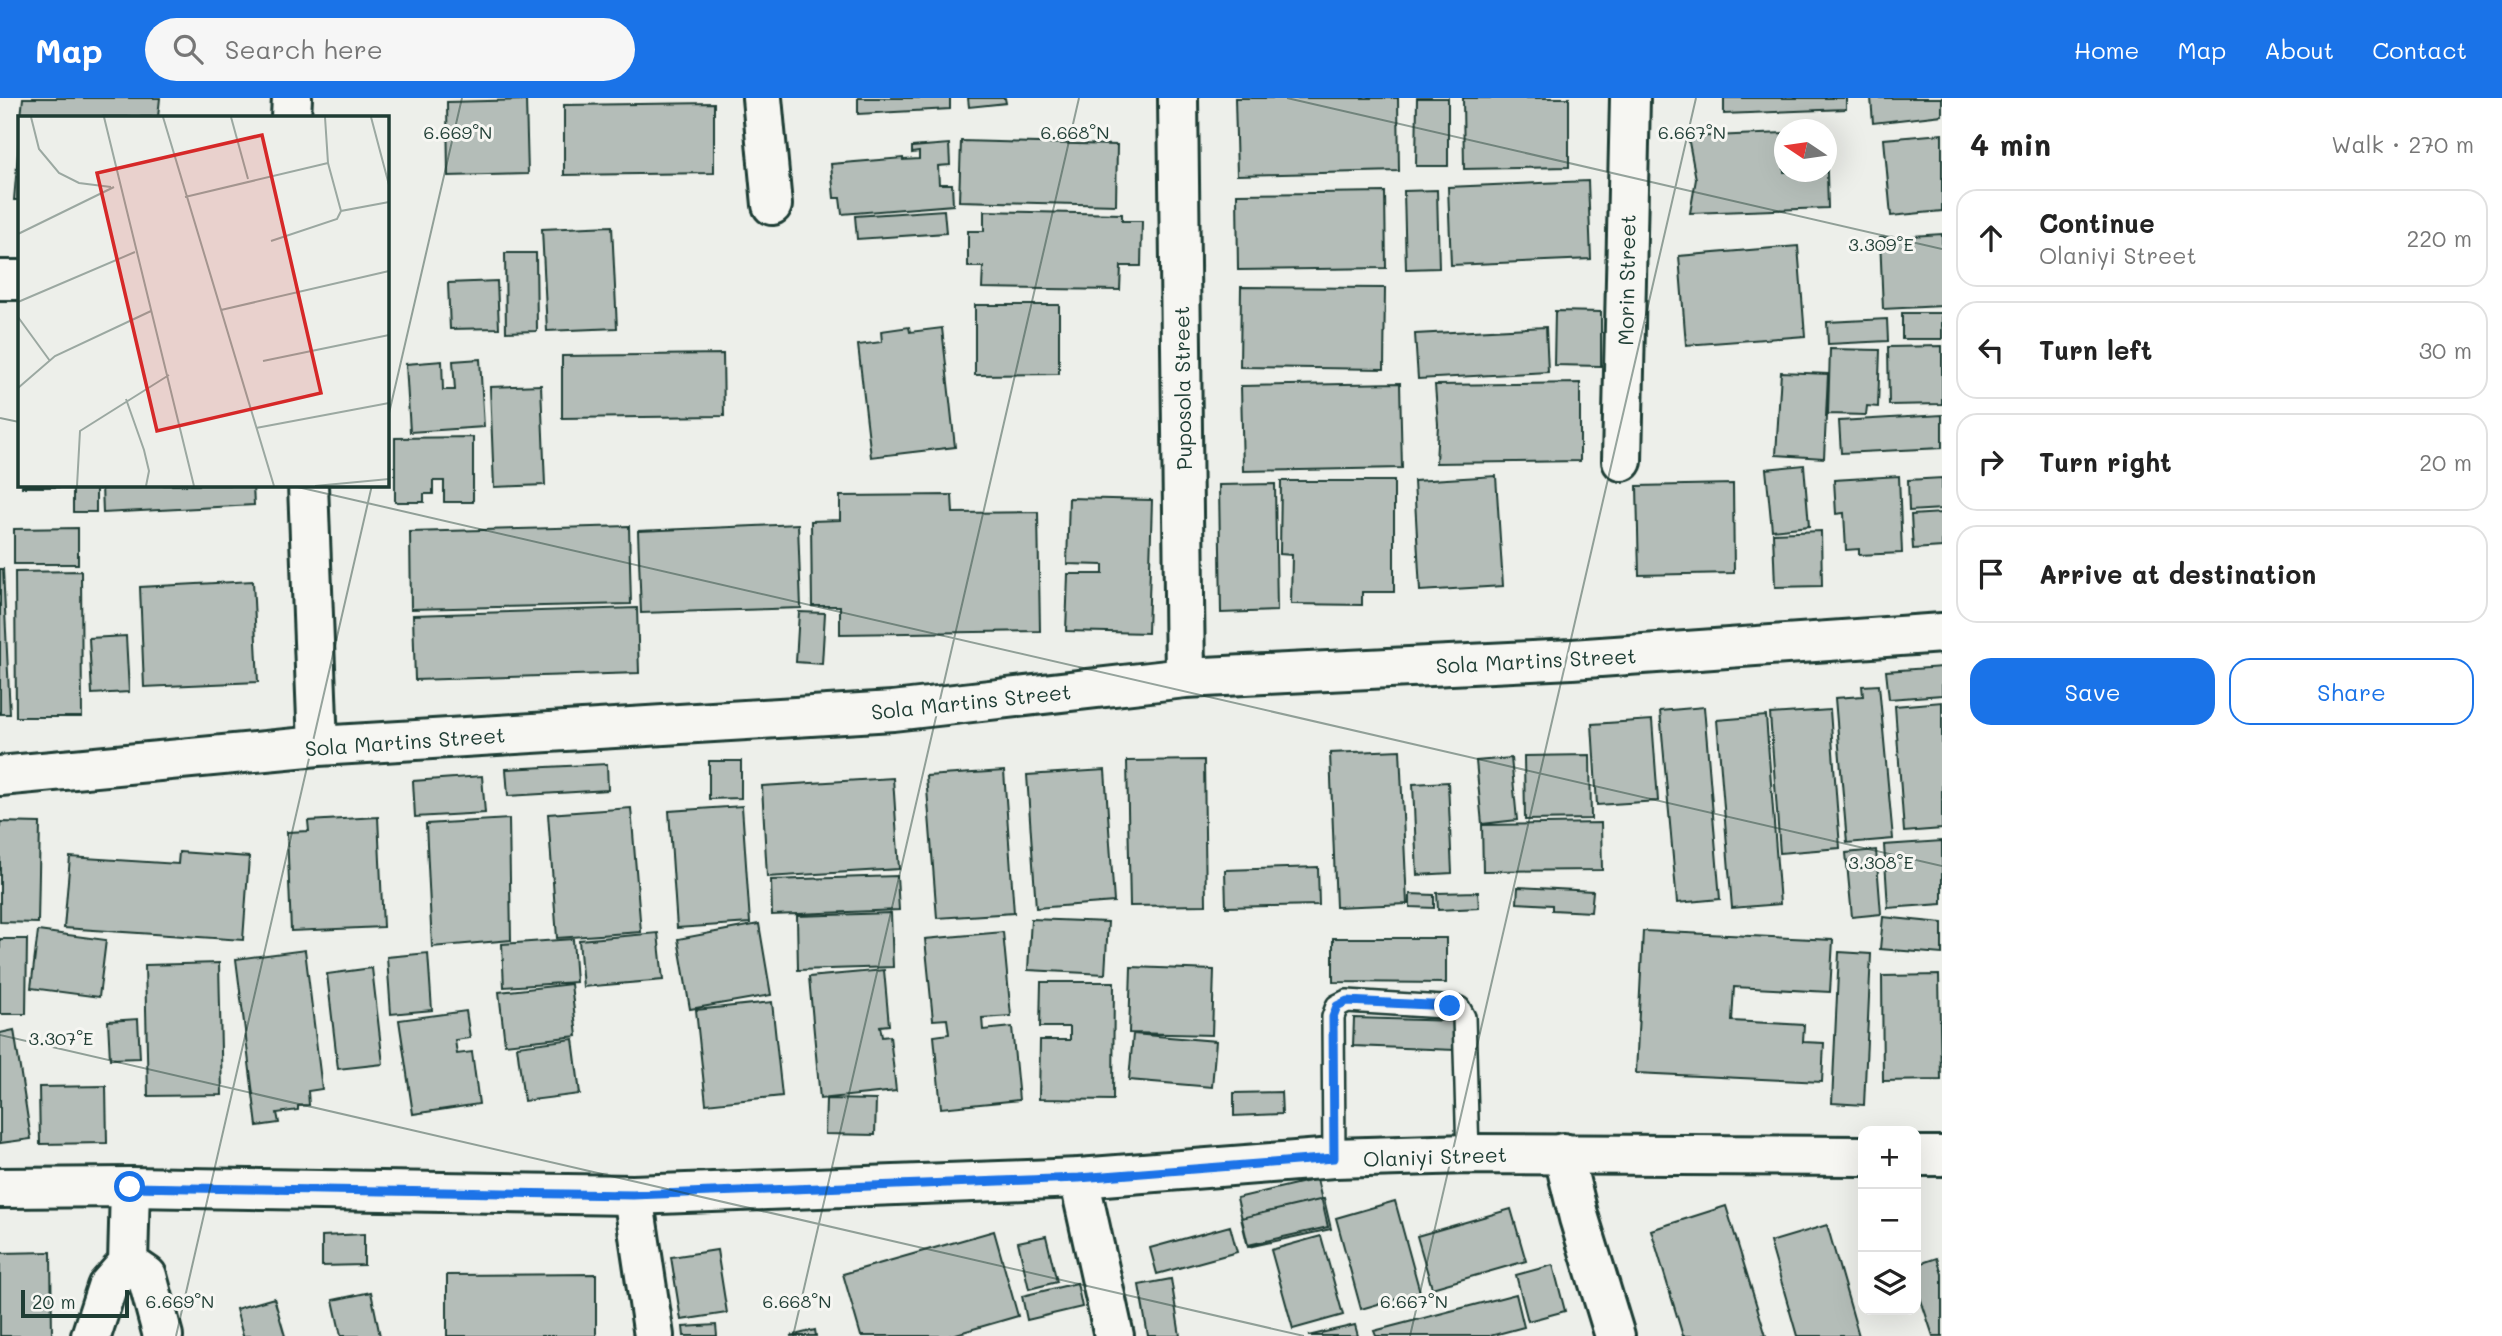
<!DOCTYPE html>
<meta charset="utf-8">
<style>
:root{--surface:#fff;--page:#f6f6f6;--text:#222;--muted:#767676;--line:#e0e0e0;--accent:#1a73e8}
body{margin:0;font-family:Mali,sans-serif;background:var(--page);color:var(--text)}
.controls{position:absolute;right:21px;bottom:21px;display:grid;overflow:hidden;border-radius:14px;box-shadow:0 7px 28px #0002}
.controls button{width:63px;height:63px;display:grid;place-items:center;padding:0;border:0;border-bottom:2px solid var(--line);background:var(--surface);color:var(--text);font:35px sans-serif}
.compass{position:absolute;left:1774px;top:21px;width:63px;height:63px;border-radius:50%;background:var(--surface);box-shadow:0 7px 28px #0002;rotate:283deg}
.scale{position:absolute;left:21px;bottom:18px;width:108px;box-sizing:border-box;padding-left:7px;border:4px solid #1f3d34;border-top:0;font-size:19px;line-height:24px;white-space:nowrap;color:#1f3d34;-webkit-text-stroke:5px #f6f6f2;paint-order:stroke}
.stop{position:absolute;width:21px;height:21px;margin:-16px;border:5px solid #1a73e8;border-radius:50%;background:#fff}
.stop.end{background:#1a73e8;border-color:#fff;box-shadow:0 2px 7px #0008}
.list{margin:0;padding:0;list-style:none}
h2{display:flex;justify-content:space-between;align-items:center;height:91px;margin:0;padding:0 28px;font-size:30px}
h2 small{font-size:23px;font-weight:400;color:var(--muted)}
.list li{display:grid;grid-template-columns:46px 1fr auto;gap:21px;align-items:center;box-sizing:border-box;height:98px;margin:0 14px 14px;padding:0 14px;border:2px solid var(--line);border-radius:21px}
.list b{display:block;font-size:26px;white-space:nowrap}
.list p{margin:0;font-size:23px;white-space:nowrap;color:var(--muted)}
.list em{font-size:23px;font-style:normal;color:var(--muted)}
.actions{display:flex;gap:14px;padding:21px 28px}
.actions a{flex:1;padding:16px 0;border:2px solid var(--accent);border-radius:21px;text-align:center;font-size:24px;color:var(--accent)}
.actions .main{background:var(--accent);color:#fff}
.icon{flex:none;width:38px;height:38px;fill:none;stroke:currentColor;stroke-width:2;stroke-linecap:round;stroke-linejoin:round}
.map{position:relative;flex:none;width:1942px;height:1238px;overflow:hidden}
header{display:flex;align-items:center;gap:42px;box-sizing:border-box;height:98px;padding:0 35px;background:var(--accent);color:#fff}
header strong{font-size:33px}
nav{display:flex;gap:38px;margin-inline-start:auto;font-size:24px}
.search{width:490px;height:63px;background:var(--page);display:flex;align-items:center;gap:18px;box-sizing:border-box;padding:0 24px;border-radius:38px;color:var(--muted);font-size:26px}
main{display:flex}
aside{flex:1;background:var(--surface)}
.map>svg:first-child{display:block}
</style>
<header>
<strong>Map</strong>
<div class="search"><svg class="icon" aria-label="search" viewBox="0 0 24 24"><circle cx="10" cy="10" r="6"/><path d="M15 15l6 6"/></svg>Search here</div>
<nav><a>Home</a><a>Map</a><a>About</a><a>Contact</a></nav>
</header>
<main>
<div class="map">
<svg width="1942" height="1238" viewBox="0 0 1942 1238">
<rect width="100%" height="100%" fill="#edefea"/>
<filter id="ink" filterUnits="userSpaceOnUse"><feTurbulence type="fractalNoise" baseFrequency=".0143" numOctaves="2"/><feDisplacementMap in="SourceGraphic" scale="14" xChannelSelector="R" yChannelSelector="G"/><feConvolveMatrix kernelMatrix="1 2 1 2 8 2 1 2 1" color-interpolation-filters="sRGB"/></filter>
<g filter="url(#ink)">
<path fill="#b4bdb8" stroke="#1f3d34" stroke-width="2" d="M23 0H160L158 19H21Z
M858 0H950V11L858 16Z
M968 0H1005L1006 5 969 9Z
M1235 0H1398L1399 73 1237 77Z
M1417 0H1448V68H1416Z
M1463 0H1569V69L1464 71Z
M1724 0H1846V11L1724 16Z
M1871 0H1942V17L1873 25Z
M526 2 528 76 448 78 447 4Z
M714 5V75L564 77V7Z
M1784 35V74H1826V41L1828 110 1690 115 1696 81 1688 39Z
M1942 36V113L1891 118 1884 41Z
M961 43 1117 47 1116 107 959 103Z
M19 44V102H14Z
M949 46 950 67 938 68 939 86H952L953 107 842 116 840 100H834L831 66 903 60V62L919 61V54L912 55V49Z
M1588 83 1591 161 1451 167 1448 89Z
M1437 92 1439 170 1406 171 1404 93Z
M1385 94 1386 170 1238 172 1237 96Z
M944 112 946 135 857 141 855 118Z
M984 113 1122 116V123H1142L1141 168H1121L1120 192 982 190 983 169H968V133H984Z
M612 128 617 230 547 233 542 131Z
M1942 136V208L1883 211 1880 140Z
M1798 148 1805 238 1686 247 1679 158Z
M505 155H536L537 233 506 234Z
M497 183 499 230 450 231 448 185Z
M1241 189 1385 190 1384 271 1240 269Z
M975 207H1059V276L975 277Z
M1555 213 1601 214V268L1554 267Z
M1902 215H1942V241H1902Z
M1887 221 1888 243 1828 246 1827 224Z
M909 229 910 234 942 230 955 349 871 359 858 247 882 244 881 233Z
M1546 229 1548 274 1418 281 1415 236Z
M1942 248V306L1889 307 1888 249Z
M1830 251 1880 252 1878 309 1867 308 1866 317 1828 316Z
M723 256 724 318 562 320V258Z
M480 261 484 329 410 334 406 266 442 263 443 292H455L453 263Z
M1781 274 1828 276 1824 360 1776 357Z
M1400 285 1402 370 1243 373 1241 288Z
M1580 285V363L1436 365 1438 326 1435 287Z
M541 287 545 387 494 389 490 289Z
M1942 317V350L1841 355 1839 323Z
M473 339V404H444V383H433V396H424V404H395V340Z
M1804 367 1809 428 1772 432 1766 371Z
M1496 378 1503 488 1420 493 1414 383Z
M1899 378 1902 455 1859 457V451L1846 452 1844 415 1836 416 1834 382Z
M1942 380V411L1909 413 1908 382Z
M1281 383H1394V494H1362V507L1291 506 1292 457 1280 456Z
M1275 386 1277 513 1221 515 1219 387Z
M1733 386 1734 475 1639 477 1637 388Z
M22 387H71V389H22Z
M73 387H96V414H73Z
M102 387H253L254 407 103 415Z
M952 397 953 415 1038 414 1040 533 840 536V508H812L811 423 840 422V398Z
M1069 400 1152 402 1148 535 1066 533 1068 476H1103V467L1067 466Z
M1942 415V449L1913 451 1911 417Z
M798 426 801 510 641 515 638 433Z
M629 428 631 506 411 511 410 434Z
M78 430V466H14V431Z
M1821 433 1822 488 1775 489 1773 435Z
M0 471H3L10 616H0Z
M81 473 82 619H16L15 474Z
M253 483 258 584 144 589 140 489Z
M637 510 639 575 415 582 413 517Z
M799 514 825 515 822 566 796 564Z
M126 538 129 594 92 596 89 540Z
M1942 569V597L1889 601 1886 573Z
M1879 587 1893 741 1847 745 1835 600 1863 598 1862 588Z
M1942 604V731L1904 734 1895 608Z
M1704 609 1720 801 1677 805 1660 613Z
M1830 612 1840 750 1780 755 1770 616Z
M1766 618 1780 806 1732 810 1717 622Z
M1652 622 1658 703 1597 707 1592 626Z
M1400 652 1407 806 1336 809 1330 655Z
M1590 657 1591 721 1525 722 1524 658Z
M1511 660 1517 722 1482 726 1476 663Z
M1204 662 1206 807 1130 808 1127 663Z
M709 663H741V700L709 701Z
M607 666 608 692 508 698 506 671Z
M1105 672 1114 804 1036 810 1027 677Z
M1004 673 1014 815 937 820 926 678Z
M482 678 485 715 415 719 413 683Z
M893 680 899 771 767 779 762 688Z
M1448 684 1452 775 1417 777 1413 686Z
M742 708 750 825 677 830 669 713Z
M631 710 641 834 557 840 548 716Z
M378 719 383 829 291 833 287 734 309 733 308 723Z
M509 721 511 842 432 849 426 726Z
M0 724 40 725 38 825 0 824Z
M1601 725 1602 772 1483 773 1482 727Z
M1942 743V806L1888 810 1884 747Z
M1876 752 1881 816 1852 819 1846 755Z
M179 754 249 759 243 842 64 830 70 759 178 766Z
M1318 769 1319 807 1226 809 1225 772Z
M897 778 899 812 772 817 771 782Z
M1518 789 1593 793 1591 814 1552 812V807L1517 805Z
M1478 794 1479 810 1438 812 1437 795Z
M1410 796 1434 797V810L1410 809Z
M891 815 893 869 798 872 797 818Z
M1883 819 1942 825V856L1880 851Z
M1031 821 1108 824 1105 876 1028 872Z
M759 826 771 897 690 911 678 841Z
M38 833 106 842 99 899 31 890Z
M1643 833 1833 842 1830 894 1734 889 1732 923 1804 927 1803 944 1824 945 1822 984 1636 975Z
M1003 834 1011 918 982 920 983 932 1012 929 1019 1002 941 1010 934 938 949 936 947 921 933 922 925 841Z
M658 835 663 882 583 889 579 842Z
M1333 840H1446V885L1333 884Z
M0 841H27L26 916H0Z
M573 841 576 884 504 889 502 846Z
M305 852 322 991 308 993 309 1007 298 1008V1012L277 1015 279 1025 257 1028 236 861Z
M1839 854 1871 856 1864 1007 1832 1005Z
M428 855 432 912 391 916 387 859Z
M219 865 222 997 148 998 145 867Z
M1131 869 1214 872 1212 937 1129 935Z
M372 870 383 966 338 971 327 876Z
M884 872 889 927 880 928 882 939 890 938 896 993 820 1001 809 879Z
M1939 877 1941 982 1883 983 1882 878Z
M1041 884H1114L1113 1002 1039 1001 1040 942H1070V929H1040Z
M571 886 577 938 505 946 499 894Z
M772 904 782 998 706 1006 696 912Z
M466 913 470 940 455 942 457 956 472 954 479 1006 413 1016 399 922Z
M1354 920 1456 923 1455 952 1353 948Z
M138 921 140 960 110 961 108 923Z
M14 932 31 1041 0 1045V935Z
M1133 936 1216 943 1212 989 1129 982Z
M573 941 580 996 524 1003 517 948Z
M106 988 107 1045 40 1046 39 989Z
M1281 994 1282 1016 1234 1018V995Z
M826 1001 876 1002 875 1037 825 1036Z
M1317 1081 1328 1129 1248 1147 1237 1100Z
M1324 1101 1331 1131 1248 1149 1241 1120Z
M1395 1103 1420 1194 1361 1211 1336 1120Z
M1726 1108 1766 1238H1683L1651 1132Z
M1511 1111 1526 1163 1432 1190 1417 1138Z
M1827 1127 1859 1238H1797L1770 1144Z
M1230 1128 1237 1154 1157 1176 1150 1150Z
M994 1133 1018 1218 949 1238H861L843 1176Z
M364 1136V1167L322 1168V1138Z
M1046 1138 1057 1184 1029 1191 1018 1144Z
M1321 1138 1343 1217 1293 1231 1271 1152Z
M717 1152 727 1215 681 1222 671 1159Z
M51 1154 52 1238H0V1155Z
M1937 1160 1942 1176V1238H1933L1916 1187V1167Z
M1553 1167 1565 1213 1528 1223 1516 1177Z
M596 1176V1238H447V1177Z
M1171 1181 1180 1238H1148L1139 1187Z
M1077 1185 1082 1209 1027 1222 1022 1198Z
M371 1194 380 1238H341L333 1202Z
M1516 1196 1524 1229 1490 1238H1376L1374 1233Z
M274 1200 285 1238H243L236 1211Z
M716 1227 717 1238H684L683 1229Z
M1355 1227 1358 1238H1308Z
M815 1232 816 1238H790Z"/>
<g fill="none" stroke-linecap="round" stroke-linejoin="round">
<defs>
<path id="service" d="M1334 1060 1333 919 1337 908 1347 903 1459 910 1464 919 1468 1056"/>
<path id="minor" d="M762 0 772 107
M1178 0 1185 580
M291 19 292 0
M0 182H19
M1622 363 1630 0
M308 387 318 648
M0 678 318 648 893 613 1185 580 1572 561 1942 535
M1563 1055 1579 1120 1615 1238
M1079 1080 1114 1238
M130 1089 128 1165 147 1178 163 1238
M633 1097 654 1238
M91 1238 107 1189 128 1165"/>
<path id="tertiary" d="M1916 1058H1942
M0 1090 130 1089 633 1097 1079 1080 1334 1060 1468 1056 1863 1058"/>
</defs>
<use href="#service" stroke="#1f3d34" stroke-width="26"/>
<use href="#minor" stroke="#1f3d34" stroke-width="44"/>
<use href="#tertiary" stroke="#1f3d34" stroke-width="44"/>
<use href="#service" stroke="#f6f6f2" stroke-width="21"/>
<use href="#minor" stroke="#f6f6f2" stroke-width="38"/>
<use href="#tertiary" stroke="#f6f6f2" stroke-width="38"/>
</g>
</g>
<g fill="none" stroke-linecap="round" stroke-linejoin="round" filter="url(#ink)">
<path stroke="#1a73e8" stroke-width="9" d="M130 1089 633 1097 1079 1080 1334 1060 1333 919 1337 908 1347 903 1450 908"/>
</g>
<path fill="none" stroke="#1f3d34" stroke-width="2" stroke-opacity="0.45" d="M1287 0 1942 151M0 320 19 324M387 324 462 0M289 387 1942 768M0 937 1304 1238M176 1238 372 387M793 1238 1079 0M1410 1238 1696 0"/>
<g text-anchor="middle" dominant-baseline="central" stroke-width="6" stroke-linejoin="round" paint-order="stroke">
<g font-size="21" fill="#1f3d34" stroke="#f6f6f2">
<text transform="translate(1626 182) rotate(-89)">Morin Street</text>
<text transform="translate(1182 290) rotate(-91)">Puposola Street</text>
<text transform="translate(1536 562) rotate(-3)">Sola Martins Street</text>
<text transform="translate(971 603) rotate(-6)">Sola Martins Street</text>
<text transform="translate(405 643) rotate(-4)">Sola Martins Street</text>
<text transform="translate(1435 1058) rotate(-2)">Olaniyi Street</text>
</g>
</g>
<g transform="translate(18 18)">
<rect width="371" height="371" fill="#edefea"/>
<path fill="none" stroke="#9ba8a1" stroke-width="2" d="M13 1 21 33 41 57 61 67 93 71M86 1 176 370M145 1 256 370M213 1 230 63M307 1 310 47 323 95M353 1 371 69M167 81 310 47M0 118 96 71M253 125 319 103 323 95 371 86M0 186 117 136M203 194 371 155M0 201 32 245M245 245 371 219M0 272 37 240 133 195M108 283 126 334 131 355 128 370M238 312 371 287M59 370 62 315 151 259M297 370 371 363"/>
<path fill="#d62828" fill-opacity="0.15" stroke="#d62828" stroke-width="3.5" d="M244 19 303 277 139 315 79 57Z"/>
<rect width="371" height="371" fill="none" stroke="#1f3d34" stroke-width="3.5"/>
</g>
<g font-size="18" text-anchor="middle" fill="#1f3d34" stroke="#f6f6f2" stroke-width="6" stroke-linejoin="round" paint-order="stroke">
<text x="458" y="41">6.669°N</text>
<text x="1075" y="41">6.668°N</text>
<text x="1692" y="41">6.667°N</text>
<text x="1881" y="153">3.309°E</text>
<text x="1881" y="771">3.308°E</text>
<text x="61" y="947">3.307°E</text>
<text x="180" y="1210">6.669°N</text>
<text x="797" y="1210">6.668°N</text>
<text x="1414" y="1210">6.667°N</text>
</g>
</svg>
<div class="controls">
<button>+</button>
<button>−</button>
<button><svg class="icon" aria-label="layers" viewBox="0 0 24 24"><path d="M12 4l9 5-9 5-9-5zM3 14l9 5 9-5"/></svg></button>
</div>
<svg class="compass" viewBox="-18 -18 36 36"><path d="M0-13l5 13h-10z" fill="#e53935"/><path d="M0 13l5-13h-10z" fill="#767676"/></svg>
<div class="scale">20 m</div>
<div class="stop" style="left:130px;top:1089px"></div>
<div class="stop end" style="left:1450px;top:908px"></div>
</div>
<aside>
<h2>4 min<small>Walk · 270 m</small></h2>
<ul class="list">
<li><svg class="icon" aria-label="ahead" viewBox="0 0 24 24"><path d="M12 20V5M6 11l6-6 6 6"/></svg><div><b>Continue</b><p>Olaniyi Street</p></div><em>220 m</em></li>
<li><svg class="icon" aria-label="left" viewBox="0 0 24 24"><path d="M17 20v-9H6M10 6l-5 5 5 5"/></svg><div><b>Turn left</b></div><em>30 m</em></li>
<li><svg class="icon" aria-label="right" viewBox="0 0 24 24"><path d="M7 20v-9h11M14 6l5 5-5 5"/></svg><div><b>Turn right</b></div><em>20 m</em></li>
<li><svg class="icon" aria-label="arrive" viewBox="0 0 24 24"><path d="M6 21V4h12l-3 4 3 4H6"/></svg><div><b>Arrive at destination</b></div></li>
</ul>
<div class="actions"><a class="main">Save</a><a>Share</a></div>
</aside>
</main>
